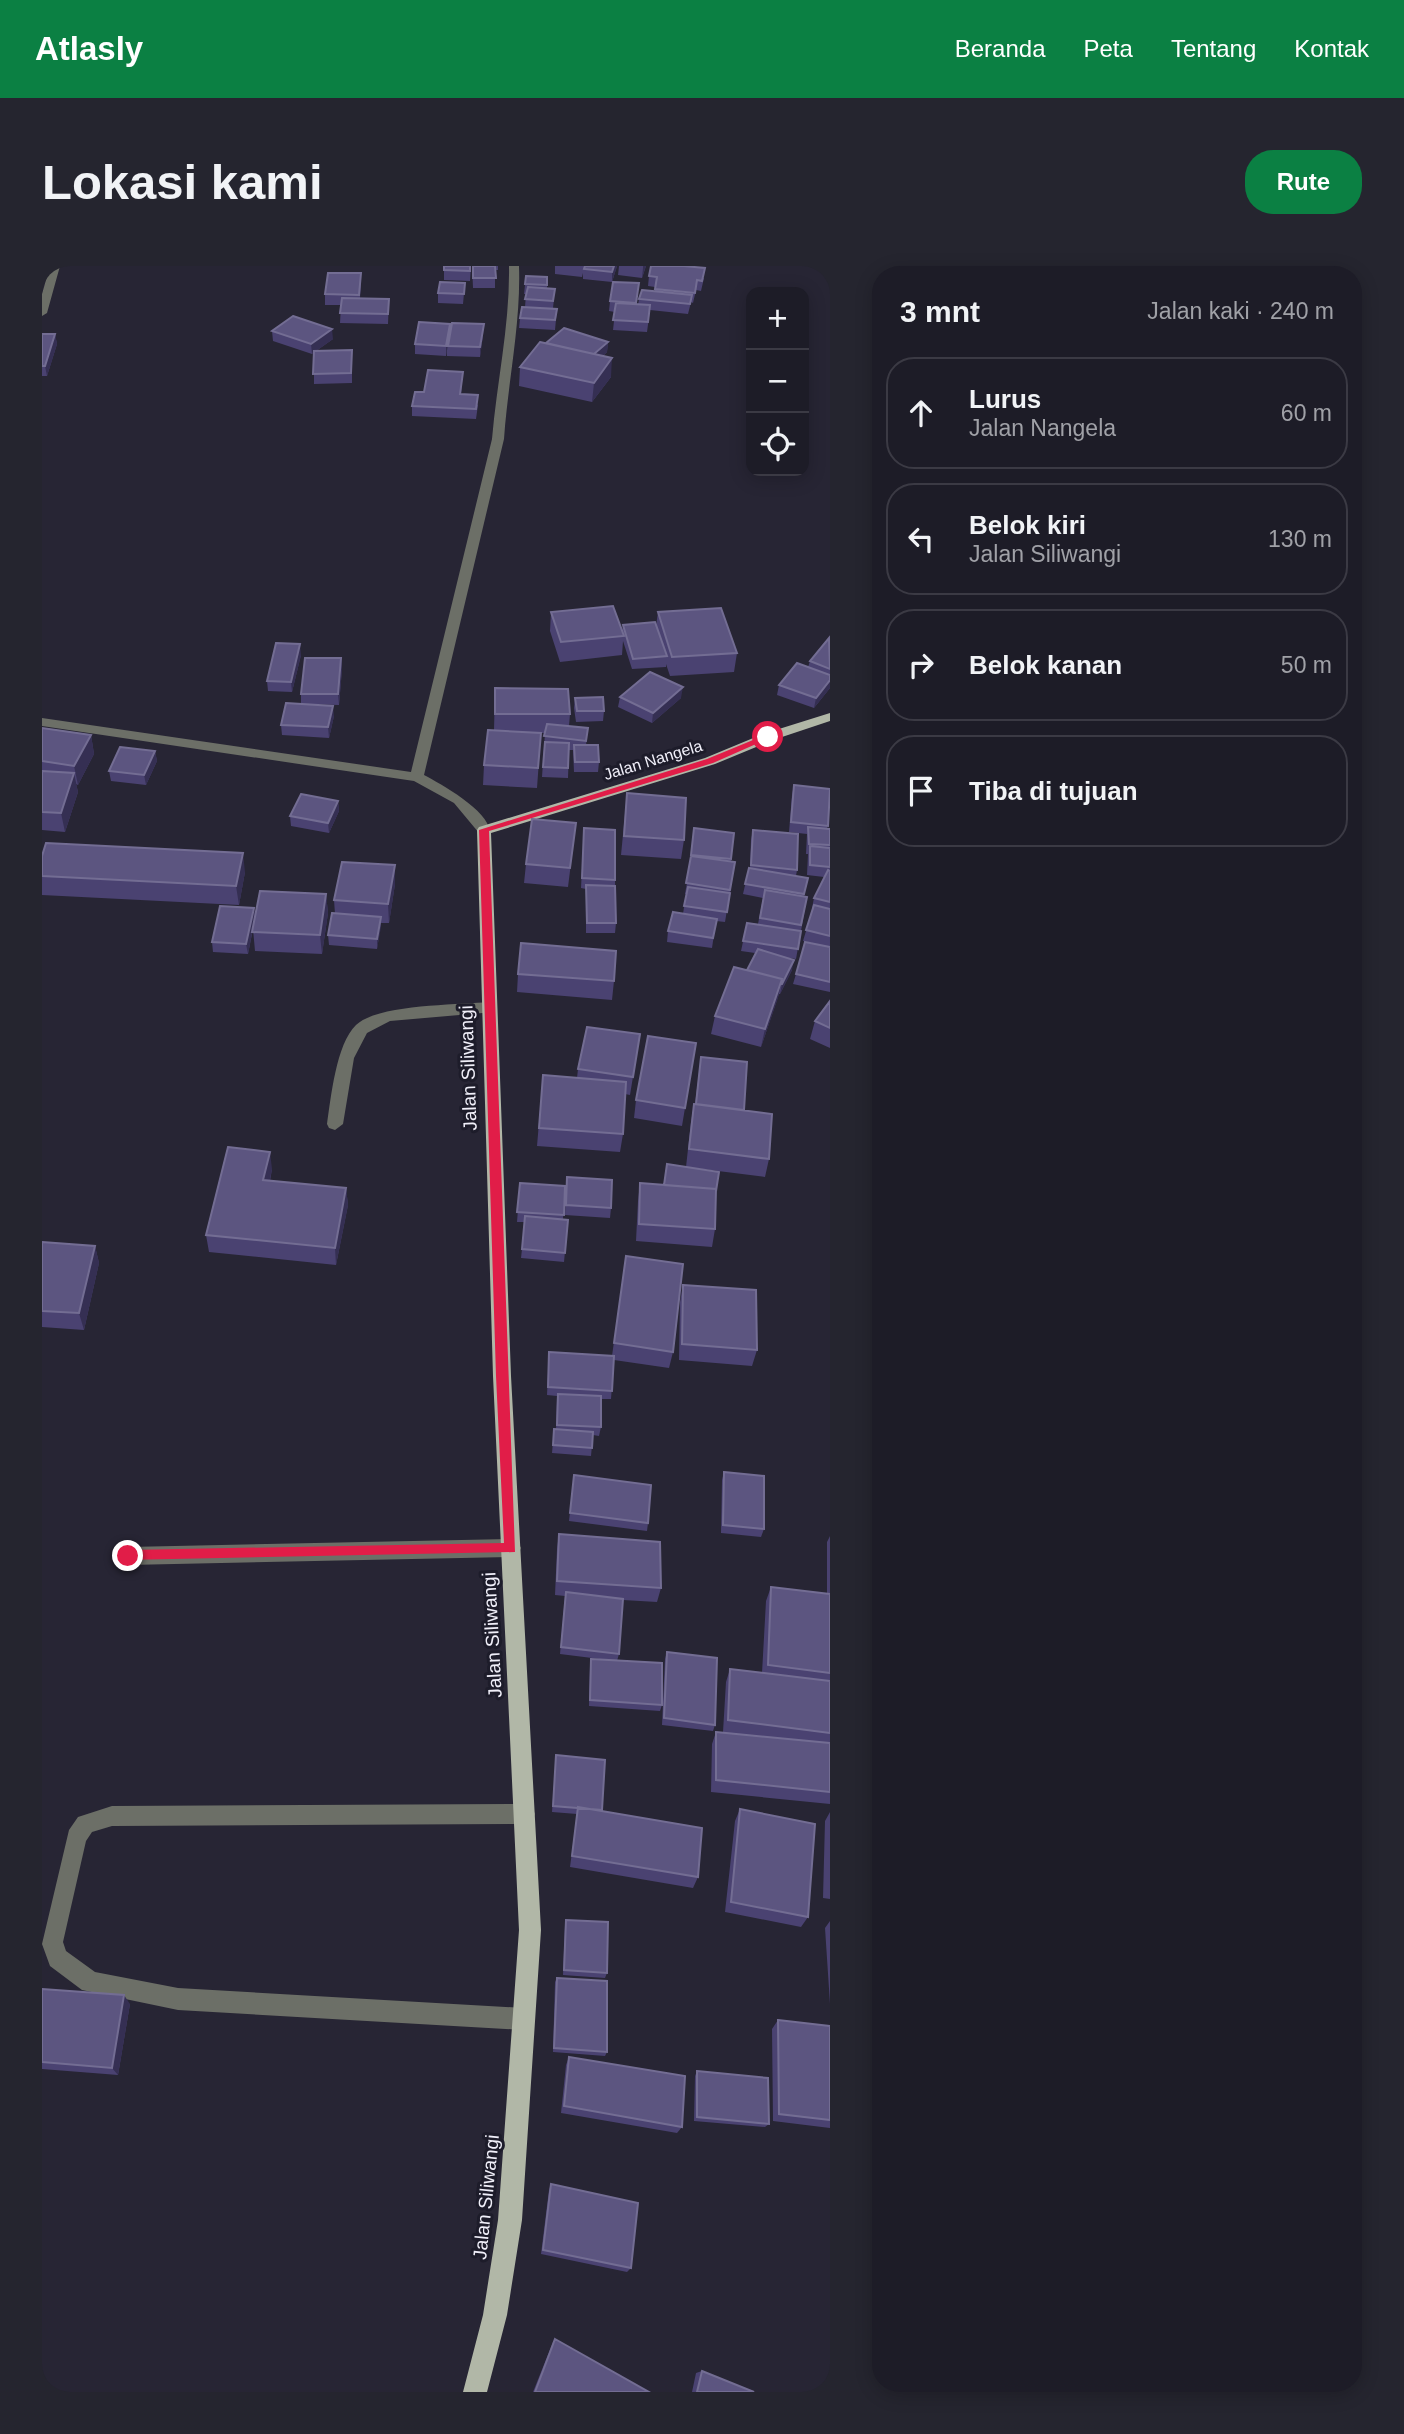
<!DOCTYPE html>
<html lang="id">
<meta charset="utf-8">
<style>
:root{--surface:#1d1c27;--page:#25252f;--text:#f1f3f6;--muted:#a0a1a7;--line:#3b3a44;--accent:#0b8043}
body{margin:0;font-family:Helvetica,sans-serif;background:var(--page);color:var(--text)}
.controls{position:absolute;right:21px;top:21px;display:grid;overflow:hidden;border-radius:14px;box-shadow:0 4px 18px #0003}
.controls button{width:63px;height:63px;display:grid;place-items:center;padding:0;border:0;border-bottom:2px solid var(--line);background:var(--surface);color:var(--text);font:35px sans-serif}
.stop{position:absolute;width:21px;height:21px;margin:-16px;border:5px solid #e11d48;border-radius:50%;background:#fff}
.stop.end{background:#e11d48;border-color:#fff;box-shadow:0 2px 7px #0008}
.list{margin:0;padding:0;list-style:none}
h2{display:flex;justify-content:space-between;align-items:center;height:91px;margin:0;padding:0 28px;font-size:30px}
h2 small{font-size:23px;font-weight:400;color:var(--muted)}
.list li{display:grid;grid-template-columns:46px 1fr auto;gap:21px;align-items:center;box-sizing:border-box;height:112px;margin:0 14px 14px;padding:0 14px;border:2px solid var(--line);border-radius:28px}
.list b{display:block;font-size:26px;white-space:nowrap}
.list p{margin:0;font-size:23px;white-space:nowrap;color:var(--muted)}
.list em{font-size:23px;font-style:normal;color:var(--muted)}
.icon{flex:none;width:38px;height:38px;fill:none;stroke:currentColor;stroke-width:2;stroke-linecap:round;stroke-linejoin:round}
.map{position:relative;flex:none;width:788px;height:2126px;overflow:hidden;border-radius:28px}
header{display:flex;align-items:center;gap:42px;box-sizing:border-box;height:98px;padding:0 35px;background:var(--accent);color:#fff}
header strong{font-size:33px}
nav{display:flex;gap:38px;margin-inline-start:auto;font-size:24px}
.intro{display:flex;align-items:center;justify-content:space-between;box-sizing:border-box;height:168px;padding:0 42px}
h1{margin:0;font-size:49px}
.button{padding:18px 32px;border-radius:28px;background:var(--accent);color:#fff;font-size:24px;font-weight:700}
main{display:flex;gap:42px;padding:0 42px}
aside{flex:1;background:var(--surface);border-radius:28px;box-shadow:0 4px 18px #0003}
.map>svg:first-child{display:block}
</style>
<header>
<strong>Atlasly</strong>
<nav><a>Beranda</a><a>Peta</a><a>Tentang</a><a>Kontak</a></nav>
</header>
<div class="intro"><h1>Lokasi kami</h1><a class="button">Rute</a></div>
<main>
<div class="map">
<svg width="788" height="2126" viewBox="0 0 788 2126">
<rect width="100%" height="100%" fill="#272534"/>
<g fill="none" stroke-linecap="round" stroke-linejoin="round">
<path fill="#6c6f67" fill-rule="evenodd" d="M8 0H18L5 47 0 50V28Z
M467 0H477C479 58 466 115 462 173L382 509C399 518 451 547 447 567H437L412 537 372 515 0 460V452L369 506 450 173C455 115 468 58 467 0Z
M447 736 452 738 455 742 452 746 348 755 325 767 312 792 301 858 293 864 287 862 285 858C289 832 294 778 314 759 336 738 416 739 447 736Z
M469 1273 476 1276 479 1282 476 1288 469 1291 86 1299 79 1296 76 1290 79 1284 86 1281Z
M483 1538 490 1541 493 1548 490 1555 483 1558 70 1560 50 1566 44 1575 21 1676 24 1685 53 1706 136 1722 482 1742 490 1745 493 1753 490 1761 482 1764 136 1744 40 1724 8 1700 0 1678 27 1564 36 1551 70 1540Z"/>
<path fill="#b1b7a7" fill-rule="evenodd" d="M788 447V455L731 474 673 498 449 567 469 1110 499 1664 480 1954 465 2049 445 2126H421L441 2049 456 1954 477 1664 451 1110 435 564 437 561 663 492 721 468Z"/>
</g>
<path fill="#4a4271" d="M429 0 428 15 402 14V4Z
M430 0H456V4H453V22H431Z
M513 0H575L570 16 541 13V7L540 11 513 8Z
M577 0H604L600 12 576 9Z
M484 10 505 11V22L512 33 511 42 515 43 513 64 477 62 478 52 483 41 484 28H482Z
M607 10 662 12 659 25 654 24 651 37 649 36 646 48 608 44 605 66 571 64 573 46 567 45 568 35 597 17 594 38 596 39 597 33 613 25V21L606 20Z
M319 17 318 32 347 33 346 58 298 57 299 39H283V28Z
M423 17 421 38 396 37V27Z
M408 58V66L441 69 438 91 405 90V82L404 90 373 88V78Z
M230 65 291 73 274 85 310 95V117L272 118V86L270 88 231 75Z
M0 68H13L15 78 5 110H0Z
M566 76 565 86 561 90 569 111 550 136 477 120 478 101 504 77Z
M421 106 419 128 436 139 434 153 370 150V140L382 126Z
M509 346 580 365 581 359 614 360 616 346 695 387 692 406 628 410 624 398V401L590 403 581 375 580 389 518 396 508 365Z
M788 373V422L772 442 735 429 737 419 766 401 768 395Z
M259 389 250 426 226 425 225 415Z
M299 392 300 403 297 439 261 438 292 450 287 472 240 469 239 459 259 438V428Z
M453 422 528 448 527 460 546 462 544 479 557 496 556 506H532L531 484H527L526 512 500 511 503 467H499L495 522 441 519 442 499 452 464Z
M578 431 639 432 610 457 576 441Z
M533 432 562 445 561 455 534 456 532 442Z
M0 462 49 469 52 488 36 519 34 518 36 526 23 566 0 564Z
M113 485 115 495 104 519 69 515 67 505Z
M752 519 786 560 785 562 788 563V681L761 675 771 642H770L772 632 782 611 765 609 766 588H764L765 568 747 566 750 529Z
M585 527 642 574 639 593 579 589Z
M296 535 297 545 287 567 249 560 248 550Z
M534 557 526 621 482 617 484 598Z
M542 562 573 614 574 657 573 667H544V623L539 622Z
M652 562 692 567 689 596H693L683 656 674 655 670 682 625 676 626 665 641 648 644 628H643L648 599Z
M711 564 755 604 754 610 766 612 762 630 765 631 754 693 747 692 750 704 738 728H737L719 781 669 768 673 750 705 704 713 687 699 685 705 657 716 658 721 632 701 628 707 602H708L709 574Z
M0 590 203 606 197 639 0 629Z
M353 599V618L347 657H339L335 683 287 679 286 669 293 648 292 634Z
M284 628 286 647 280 688 213 685 211 663 206 688 171 686 170 676 212 642 213 651Z
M788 681V726L751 718 754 708Z
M476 708 572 715 570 734 475 726Z
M788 735V782L768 773 773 755Z
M598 768 588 829 583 828 581 868 578 886 495 880 501 809 535 812 536 803Z
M659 791 702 844 727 893 723 911 644 901 649 856 652 838H653Z
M594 834 643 842 640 860 592 852Z
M230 903 228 915 304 922 306 939 294 999 167 986 164 969Z
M525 911 569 942 568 952 523 949Z
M478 917 523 920 521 953 526 954 522 996 479 992 483 956H475Z
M598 917 674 925 673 963 670 981 594 975 596 935Z
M0 976 53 980 57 997 42 1064 0 1061Z
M584 990 631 1086 627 1102 572 1094 569 1133H559V1161L557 1170 551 1169 549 1190 510 1187 512 1163H514L515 1130 505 1129 507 1086 570 1090Z
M641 1019 715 1084 710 1100 637 1094 638 1036Z
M682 1206 722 1263 719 1271 679 1267 680 1214Z
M532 1209 606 1257 605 1265 527 1255Z
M517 1268 619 1322 615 1336 581 1334 577 1388 575 1395 620 1439 618 1445 547 1440 548 1400 549 1393 574 1395 518 1388 523 1330 513 1329 515 1283Z
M788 1270V1327H785V1276Z
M729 1321 788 1328V1538L669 1526 670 1478 674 1466H681L684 1416 688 1403 720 1407 724 1335Z
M625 1386 673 1459 671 1465 620 1459 623 1393Z
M514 1489 563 1494 560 1545 656 1611 651 1622 528 1601 535 1548 510 1546Z
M698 1543 766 1651 759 1661 683 1646 693 1555Z
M788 1546V1633L781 1632 783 1555Z
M524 1654 565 1707 563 1712 521 1709 523 1659Z
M788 1655V1738L783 1662Z
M515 1712 565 1786 563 1790 511 1786 513 1716Z
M0 1723 88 1738 76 1809 0 1803Z
M736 1754 788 1760V1862L731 1855 730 1763Z
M527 1791 640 1861 635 1867 519 1847 524 1799Z
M655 1805 727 1858 723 1861 652 1855 653 1810Z
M509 1918 589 2002 585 2006 499 1988 507 1924Z
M513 2073 607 2126H491L511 2076Z
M660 2105 712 2126H650L654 2107Z"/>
<path fill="#352f53" d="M572 0H575L570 16V6Z
M601 0H604L600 12 601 2Z
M408 58V68L404 90V80Z
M442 58 441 69 438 91V81Z
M290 63 291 73 270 88 269 78Z
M13 68 15 78 5 110 3 100Z
M566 76 565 86 546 103 547 93Z
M570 92 569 111 550 136 552 117Z
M258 378 259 389 250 426 249 416Z
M299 392 300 403 297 439 296 428Z
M788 414V422L772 442 774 432Z
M641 421 639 432 610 457 611 447Z
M291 440 292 450 287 472 286 461Z
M49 469 52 488 36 519 32 500Z
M113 485 115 495 104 519 102 509Z
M32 507 36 526 23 566 19 547Z
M296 535 297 545 287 567 286 557Z
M201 587 203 606 197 639 194 620Z
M353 599V618L347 657 346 638Z
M284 628 286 647 280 688 278 669Z
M212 642 213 652 206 688 204 678Z
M339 651V661L335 683V673Z
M752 694 750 704 738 728 740 718Z
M740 713 736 732 719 781 723 763Z
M228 886 230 903 224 932 221 914Z
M304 922 306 939 294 999 293 982Z
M53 980 57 997 42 1064 37 1047Z
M82 1729 88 1738 76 1809 70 1802Z"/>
<path fill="#5c5580" stroke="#736d93" stroke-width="2" d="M402 0H428V5L402 4Z
M431 0H453L454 12H431Z
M543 0H572L570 6 542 3Z
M609 0H642L663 2 660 15 655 14 653 27 613 23 615 11 607 10Z
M286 7H319L317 29 283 28Z
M484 10 505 11V19L483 18Z
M398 16 423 17 422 28 396 27Z
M571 16 597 17 594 37 568 35Z
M486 21 513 23 511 35 483 33Z
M600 24 650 29 648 38 597 33Z
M300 32 347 33 346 48 298 47Z
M574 37 608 39 606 56 571 54Z
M480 41 515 43 513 54 478 52Z
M251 50 290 63 269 78 230 65Z
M377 56 408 58 404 80 373 78Z
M410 57 442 58 438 81 406 80Z
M522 62 566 76 552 88 504 77Z
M0 68H13L3 100H0Z
M498 76 570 92 552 117 478 101Z
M310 84 309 107 271 108 272 85Z
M386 104 421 106 418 128 436 129 434 143 370 140 373 126H382Z
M571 340 582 370 519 376 509 346Z
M679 342 695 387 630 391 616 346Z
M613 356 625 390 591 393 581 359Z
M787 372 788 403 768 395Z
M234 377 258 378 249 416 225 415Z
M263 392H299L296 428H259Z
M755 397 788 409V414L774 432 737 419Z
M608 406 641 421 611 447 578 431Z
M453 422 526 423 528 448H453Z
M561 431 562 445H535L533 432Z
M244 437 291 440 286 461 239 459Z
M505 458 546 462 544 475 502 470Z
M0 462 49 469 32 500 0 495Z
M446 464 499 467 496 502 442 499Z
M503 476 527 477 526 502 501 501Z
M532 479H556L557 496H533Z
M78 481 113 485 102 509 67 505Z
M0 505 32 507 19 547 0 546Z
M752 519 788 523 786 560 749 556Z
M585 527 644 532 642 574 582 570Z
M259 528 296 535 286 557 248 550Z
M490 553 534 557 528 602 484 598Z
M766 561 788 563V579L767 578Z
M542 562 573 564V614L540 612Z
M652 562 692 567 689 593 649 589Z
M711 564 756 568 755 604 709 599Z
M4 577 201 587 194 620 0 610V590Z
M768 580 788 582V601L768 599Z
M649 590 693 596 688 624 644 617Z
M300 596 353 599 346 638 292 634Z
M707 602 766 612 762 628 703 618Z
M786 604 788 605V636L772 632Z
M544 619 573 620 574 657H545Z
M646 621 688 627 685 646 642 640Z
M723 624 765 631 759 659 718 652Z
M218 625 284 628 278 669 210 666Z
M772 639 788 643V670L764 664Z
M178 640 212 642 204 678 170 676Z
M631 646 675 653 671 672 626 665Z
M290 647 339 651 335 673 286 669Z
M705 657 759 665 756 683 701 675Z
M763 676 788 681V716L754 708Z
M479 677 574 685 572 715 476 708Z
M716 683 752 694 740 718H739L740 713 705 704Z
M692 701 740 713 723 763 673 750Z
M788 735V762L773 755Z
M545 761 598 768 591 811 536 803Z
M606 770 654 777 643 842 594 834Z
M659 791 705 796 702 844 654 838Z
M501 809 584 816 581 868 497 862Z
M652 838 730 848 727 893 647 883Z
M186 881 228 886 221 914 304 922 293 982 164 969Z
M625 898 677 906 674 925V923L622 919Z
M525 911 570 914 569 942 524 939Z
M478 917 523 920 522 949 475 946Z
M598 917 674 923 673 963 597 958Z
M483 950 526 954 523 987 480 983Z
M0 976 53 980 37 1047 0 1045Z
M584 990 641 998 631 1086 572 1077Z
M641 1019 714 1024 715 1084 640 1078Z
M507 1086 572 1090 570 1125 506 1121Z
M516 1128 559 1130V1161L515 1159Z
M512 1163 551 1166 550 1182 511 1179Z
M682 1206 722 1210V1263L681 1259Z
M532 1209 609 1219 606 1257 528 1247Z
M517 1268 618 1276 619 1322 515 1315Z
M729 1321 788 1328V1407L726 1399Z
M524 1326 581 1333 577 1388 519 1381Z
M625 1386 675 1392 673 1459 622 1452Z
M549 1393 620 1397V1439L548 1434Z
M688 1403 788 1415V1467L686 1454Z
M674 1466 788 1477V1526L674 1514Z
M514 1489 563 1494 560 1544 511 1540Z
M536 1541 660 1562 656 1611 530 1590Z
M698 1543 773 1558 766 1651 689 1636Z
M524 1654 566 1656 565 1707 522 1704Z
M515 1712 565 1715V1786L512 1782Z
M0 1723 82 1729 70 1802 0 1796Z
M736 1754 788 1760V1854L737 1848Z
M527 1791 643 1810 640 1861 522 1840Z
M655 1805 726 1812 727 1858 655 1851Z
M509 1918 596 1937 589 2002 501 1984Z
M513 2073 607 2126H493Z
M660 2105 712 2126H655Z"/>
<path fill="#e11d48" d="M723 469 730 471 671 497 447 565 473 1286 82 1294 80 1290 86 1284 462 1277 454 1110 437 564 665 493Z"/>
<g text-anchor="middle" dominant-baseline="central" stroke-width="6" stroke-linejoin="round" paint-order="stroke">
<g font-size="16" fill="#f0eff9" stroke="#1d1c2a">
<text transform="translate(611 494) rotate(-17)">Jalan Nangela</text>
</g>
<g font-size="19" fill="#f0eff9" stroke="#1d1c2a">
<text transform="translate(426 802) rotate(-92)">Jalan Siliwangi</text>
<text transform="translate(450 1369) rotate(-93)">Jalan Siliwangi</text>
<text transform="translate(444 1931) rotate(-84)">Jalan Siliwangi</text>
</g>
</g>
</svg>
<div class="controls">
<button>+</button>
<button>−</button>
<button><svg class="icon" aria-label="locate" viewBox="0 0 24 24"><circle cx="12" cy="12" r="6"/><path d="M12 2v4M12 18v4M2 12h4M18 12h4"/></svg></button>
</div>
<div class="stop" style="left:726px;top:471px"></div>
<div class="stop end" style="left:86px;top:1290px"></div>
</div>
<aside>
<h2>3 mnt<small>Jalan kaki · 240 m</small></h2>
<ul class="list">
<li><svg class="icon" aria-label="ahead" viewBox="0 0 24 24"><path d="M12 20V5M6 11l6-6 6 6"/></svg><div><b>Lurus</b><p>Jalan Nangela</p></div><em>60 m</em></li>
<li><svg class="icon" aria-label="left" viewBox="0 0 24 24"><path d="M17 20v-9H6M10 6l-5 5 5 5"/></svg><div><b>Belok kiri</b><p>Jalan Siliwangi</p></div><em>130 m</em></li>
<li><svg class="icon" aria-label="right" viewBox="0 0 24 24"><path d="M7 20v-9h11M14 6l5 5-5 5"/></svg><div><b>Belok kanan</b></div><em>50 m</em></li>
<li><svg class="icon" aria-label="arrive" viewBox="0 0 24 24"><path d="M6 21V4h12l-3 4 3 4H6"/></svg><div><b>Tiba di tujuan</b></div></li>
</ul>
</aside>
</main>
